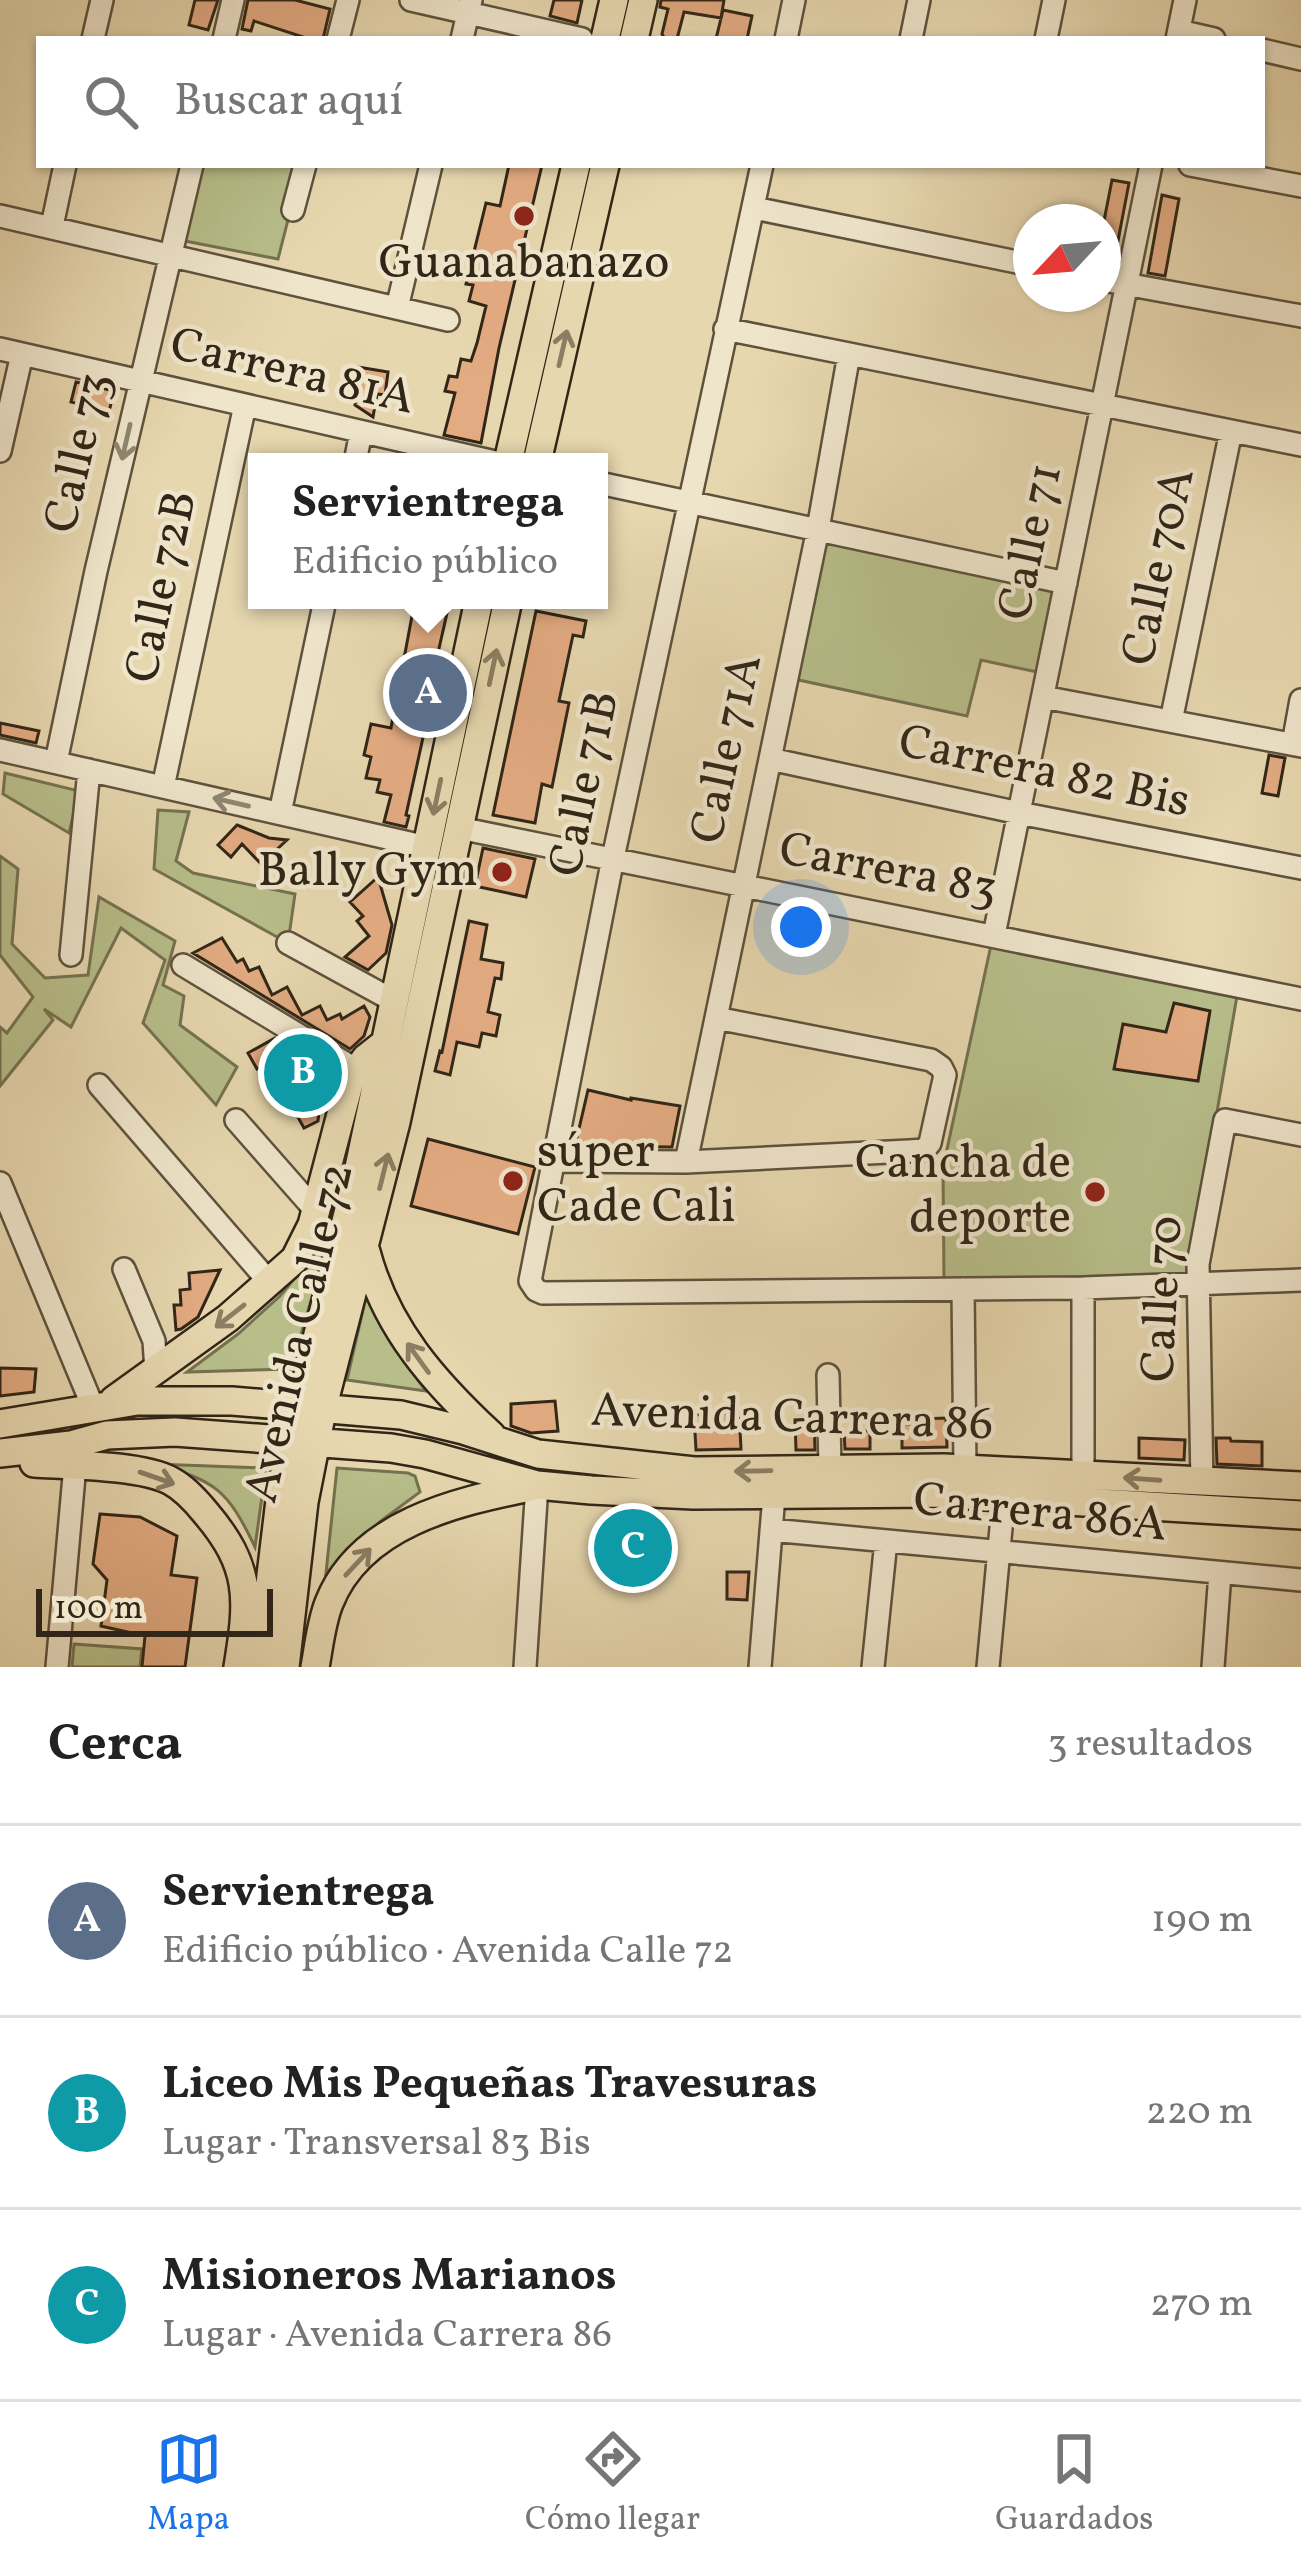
<!DOCTYPE html>
<html lang="es">
<meta charset="utf-8">
<style>
:root{--surface:#fff;--page:#f6f6f6;--text:#222;--muted:#767676;--line:#e0e0e0;--accent:#1a73e8}
body{margin:0;font-family:Vollkorn,serif;background:var(--page);color:var(--text)}
.compass{position:absolute;left:1013px;top:204px;width:108px;height:108px;border-radius:50%;background:var(--surface);box-shadow:0 3px 9px #0004;rotate:244deg}
.scale{position:absolute;left:36px;bottom:30px;width:237px;box-sizing:border-box;padding-left:12px;border:6px solid #312617;border-top:0;font-size:33px;line-height:42px;white-space:nowrap;color:#312617;-webkit-text-stroke:9px #efe5cb;paint-order:stroke}
.you{position:absolute;left:801px;top:927px;width:42px;height:42px;margin:-30px;border:9px solid #fff;border-radius:50%;background:#1a73e8;box-shadow:0 0 0 18px #1a73e833}
.badge{display:grid;place-items:center;width:78px;height:78px;border-radius:50%;background:var(--accent);color:#fff;font-size:39px;font-weight:700}
.pin{position:absolute;translate:-50% -50%;border:6px solid #fff;box-shadow:0 3px 12px #0006}
.popup{position:absolute;left:248px;top:453px;width:360px;height:156px;box-sizing:border-box;display:grid;place-content:center;border-radius:0px;background:var(--surface);filter:drop-shadow(0 3px 9px #0005);font-size:39px;white-space:nowrap;color:var(--muted)}
.popup b{font-size:45px;color:var(--text)}
.popup::after{content:'';position:absolute;left:50%;top:100%;margin-left:-24px;border:24px solid transparent;border-top-color:var(--surface)}
.list{margin:0;padding:0;list-style:none}
h2{display:flex;justify-content:space-between;align-items:center;height:156px;margin:0;padding:0 48px;font-size:51px}
h2 small{font-size:39px;font-weight:400;color:var(--muted)}
.list li{display:grid;grid-template-columns:78px 1fr auto;gap:36px;align-items:center;box-sizing:border-box;height:192px;padding:0 48px;border-top:3px solid var(--line)}
.list b{display:block;font-size:45px;white-space:nowrap}
.list p{margin:0;font-size:39px;white-space:nowrap;color:var(--muted)}
.list em{font-size:39px;font-style:normal;color:var(--muted)}
.icon{flex:none;width:66px;height:66px;fill:none;stroke:currentColor;stroke-width:2;stroke-linecap:round;stroke-linejoin:round}
.map{position:relative;flex:none;width:1301px;height:1667px;overflow:hidden}
.search{position:absolute;background:var(--surface);box-shadow:0 3px 9px #0004;left:36px;right:36px;top:36px;height:132px;display:flex;align-items:center;gap:30px;box-sizing:border-box;padding:0 42px;border-radius:0px;color:var(--muted);font-size:45px}
.sheet{height:732px;background:var(--surface)}
nav{display:flex;justify-content:space-around;align-items:center;box-sizing:border-box;height:168px;border-top:3px solid var(--line);background:var(--surface);font-size:33px;color:var(--muted)}
nav a{display:grid;justify-items:center;gap:6px}
nav .on{color:var(--accent)}
.map>svg:first-child{display:block}
</style>
<div class="map">
<svg width="1301" height="1667" viewBox="0 0 1301 1667">
<rect width="100%" height="100%" fill="#e7d7af"/>
<filter id="stains"><feTurbulence type="fractalNoise" baseFrequency=".00167" numOctaves="4"/><feColorMatrix values="0 0 0 0 .2 0 0 0 0 .09 0 0 0 0 .02 0 0 0 .5 -.17"/></filter>
<radialGradient id="worn" r=".72"><stop offset=".6" stop-color="#630" stop-opacity="0"/><stop offset="1" stop-color="#630" stop-opacity=".3"/></radialGradient>
<path fill="#b7be8a" stroke="#747250" stroke-width="3" d="M200 165H302L278 259 185 241Z
M823 536 1055 584 1037 672 981 660 967 716 794 679Z
M5 773 79 791 69 833 3 794Z
M158 810 189 812 176 861 193 873 295 894 288 943 154 869Z
M0 856 18 869 12 944 45 978 88 975 99 897 175 941 163 985 184 996 180 1025 237 1067 216 1105 143 1023 165 960 121 928 71 1027 44 1009 53 1020 0 1086V1027L7 1033 33 997 0 955Z
M991 945 1237 996 1189 1274 944 1280 943 1168Z
M330 1235 291 1369 187 1372 238 1334 280 1296Z
M366 1297 391 1343 426 1391 347 1380Z
M155 1464 266 1468 255 1547C227 1489 216 1481 155 1464Z
M337 1468 408 1473 415 1476 420 1492 381 1521 326 1573Z
M74 1644 142 1649 140 1667H72Z"/>
<path fill="#e3ab82" stroke="#312617" stroke-width="3" d="M195 0H218L208 30 189 25Z
M248 0H295L330 9 323 39H309L254 21 251 31 242 29Z
M554 0H582L577 23 550 16Z
M661 0H724L721 18 684 12 677 39H665L662 34 668 9 660 7Z
M723 10 752 16 747 39H716Z
M509 165H542L499 348 481 443 444 435 455 393 445 391 449 376 457 377 461 359 471 361 477 343 486 306 469 301 473 285 466 284 486 203 500 206Z
M1112 180 1129 183 1113 267 1103 265V226Z
M1162 195 1179 199 1165 276 1148 273Z
M358 367 388 372 385 395 377 394 373 417 355 405Z
M76 382 114 391 109 412 71 402Z
M415 600H450L435 666 438 667 433 692 406 815 409 816 406 827 384 822 391 795 377 792 380 780 366 778 371 757 364 755 371 724 391 728Z
M536 611 586 621 583 637 573 635 559 701 569 703 552 787 542 784 535 823 493 815Z
M0 723 39 731 36 743 0 735Z
M1269 755 1285 758 1278 796 1262 793Z
M237 825 269 838 287 840 261 864 242 844 231 857 218 845Z
M483 848 535 859 526 897 475 886Z
M378 877 392 925 386 953 368 970 345 957 369 936 357 921 363 916 350 902Z
M469 921 487 925 481 959 503 963 501 979 495 978 488 1012 500 1015 496 1036 482 1033 479 1047 457 1042 450 1075 435 1071 440 1051 442 1052Z
M222 938 237 962 243 959 249 971 259 967 272 995 287 987 302 1015 320 1006 327 1020 340 1014 342 1019 364 1006 370 1017 364 1036 350 1049 193 953Z
M1174 1003 1210 1011 1198 1081 1114 1069 1123 1024 1166 1032Z
M275 1038 326 1069 324 1100 320 1102 318 1121 304 1128 295 1112 287 1088 271 1061 257 1069 248 1053Z
M588 1090 631 1100V1098L680 1106 672 1147 575 1146Z
M428 1139 535 1167 518 1234 411 1206Z
M220 1270 198 1317 181 1329 176 1330 174 1305H181L180 1290 190 1289 189 1273Z
M0 1368 36 1369 34 1392 0 1396Z
M555 1401 558 1431 531 1433 511 1426V1404Z
M739 1412 741 1449 696 1450 694 1415Z
M946 1418 947 1447 902 1448V1424H920V1419Z
M814 1419 815 1450H796L795 1420Z
M844 1431H870V1449H845Z
M1139 1438 1185 1440 1184 1460 1139 1458Z
M1216 1438H1230L1231 1441 1262 1442V1466L1217 1464Z
M100 1514 140 1517 177 1536 171 1575 197 1578 185 1667H142L145 1636 101 1626 107 1580 93 1564Z
M613 1521H655L653 1574H641L639 1590 611 1585Z
M727 1572H749L747 1600 727 1599Z"/>
<g fill="none" stroke-linecap="round" stroke-linejoin="round">
<defs>
<path id="minor" d="M411 0 582 39
M1179 31 1214 39
M93 39 102 0
M224 39 233 0
M338 39 348 0
M462 39 471 0
M786 39 794 0
M911 39 919 0
M1046 39 1054 0
M1177 39 1185 0
M1262 50 1301 59
M762 165 613 858 530 1281 536 1290 543 1293 1083 1288 1301 1280
M1190 165 1301 186
M754 208 1031 265
M293 210 305 165
M0 216 448 320
M52 226 65 165
M1103 280 1301 316
M397 308 431 165
M725 329 1301 445
M0 349 495 462
M0 451 22 354
M355 462 361 432
M599 483 1066 583
M1043 697 1301 746
M1171 721 1231 431
M1293 744 1301 700
M0 750 427 847
M770 759 1019 813 1301 868
M56 762 96 571 192 165
M163 787 245 405
M280 813 325 600
M459 828 1301 999
M994 935 1151 165
M288 943 394 1001
M71 955 89 770
M183 965 355 1069
M99 1085 270 1283
M236 1120 316 1211
M554 1161 686 1162 909 1151 924 1150 930 1143 945 1075 941 1067 931 1060 716 1018
M686 1162 818 529 849 354
M0 1183 93 1407
M124 1269 154 1341 156 1371
M963 1289 965 1469
M828 1375 830 1469
M1083 1460V1288
M1202 1483 1198 1264 1225 1120 1301 1135
M771 1530 1301 1580
M57 1667 75 1465
M525 1667 537 1485
M760 1667 774 1495
M873 1667 886 1541
M988 1667 1004 1496
M1213 1667 1220 1573"/>
<path id="major" d="M605 39 614 0
M634 39 643 0
M508 462 576 165
M537 462 605 165
M366 1252C386 1328 434 1382 491 1435
M114 1400 228 1318 295 1259 312 1225 350 1080 366 1058 385 1043
M0 1424 137 1401H232L401 1415 463 1430 538 1454 694 1471 944 1468 1301 1486
M0 1453 71 1445 107 1435 175 1432 391 1448 425 1454 537 1485 591 1490 693 1495 934 1493 1301 1515
M34 1463C69 1465 142 1465 171 1481 184 1488 196 1501 205 1512 252 1567 249 1599 238 1667
M260 1667 281 1492 292 1439 357 1177 479 600
M285 1667 304 1502 323 1406 396 1122 508 600
M315 1667C319 1646 321 1623 329 1603 360 1524 455 1502 530 1487"/>
</defs>
<use href="#minor" stroke="#5e523d" stroke-width="26"/>
<use href="#major" stroke="#312617" stroke-width="32"/>
<use href="#minor" stroke="#efe5cb" stroke-width="21"/>
<use href="#major" stroke="#e7d7af" stroke-width="27"/>
</g>
<defs><path id="oneway-shaft" d="M-6 0H5M1.5-3L5.5 0L1.5 3" fill="none" stroke-width="1.6" stroke-linecap="round" stroke-linejoin="round" transform="scale(3)"/></defs>
<g stroke="#8c7e63">
<use href="#oneway-shaft" transform="translate(563 348) rotate(-77)"/>
<use href="#oneway-shaft" transform="translate(493 667) rotate(-78)"/>
<use href="#oneway-shaft" transform="translate(437 797) rotate(102)"/>
<use href="#oneway-shaft" transform="translate(384 1171) rotate(-76)"/>
<use href="#oneway-shaft" transform="translate(230 1316) rotate(142)"/>
<use href="#oneway-shaft" transform="translate(418 1358) rotate(-126)"/>
<use href="#oneway-shaft" transform="translate(753 1471) rotate(179)"/>
<use href="#oneway-shaft" transform="translate(157 1478) rotate(19)"/>
<use href="#oneway-shaft" transform="translate(1142 1479) rotate(-176)"/>
<use href="#oneway-shaft" transform="translate(358 1562) rotate(-47)"/>
</g>
<g stroke="#908671">
<use href="#oneway-shaft" transform="translate(126 442) rotate(103)"/>
<use href="#oneway-shaft" transform="translate(231 802) rotate(-167)"/>
</g>
<g fill="#8f2418" stroke="#efe5cb" stroke-width="4.5">
<circle cx="524" cy="216" r="12"/>
<circle cx="502" cy="872" r="12"/>
<circle cx="513" cy="1181" r="12"/>
<circle cx="1095" cy="1192" r="12"/>
</g>
<g text-anchor="middle" dominant-baseline="central" stroke-width="9" stroke-linejoin="round" paint-order="stroke">
<g font-size="48" fill="#312617" stroke="#efe5cb" text-anchor="end">
<text x="524" y="264" text-anchor="middle">Guanabanazo</text>
<text x="478" y="872">Bally Gym</text>
<text x="537" y="1153" text-anchor="start">súper<tspan x="537" dy="55">Cade Cali</tspan></text>
<text x="1071" y="1164">Cancha de<tspan x="1071" dy="55">deporte</tspan></text>
</g>
<g font-size="48" fill="#312617" stroke="#efe5cb">
<text transform="translate(292 373) rotate(13)">Carrera 81A</text>
<text transform="translate(80 453) rotate(-77)">Calle 73</text>
<text transform="translate(1032 542) rotate(-78)">Calle 71</text>
<text transform="translate(1160 567) rotate(-78)">Calle 70A</text>
<text transform="translate(163 587) rotate(-78)">Calle 72B</text>
<text transform="translate(728 749) rotate(-78)">Calle 71A</text>
<text transform="translate(1044 773) rotate(12)">Carrera 82 Bis</text>
<text transform="translate(586 784) rotate(-78)">Calle 71B</text>
<text transform="translate(888 871) rotate(11)">Carrera 83</text>
<text transform="translate(1164 1299) rotate(-87)">Calle 70</text>
<text transform="translate(301 1333) rotate(-77)">Avenida Calle 72</text>
<text transform="translate(792 1419) rotate(2)">Avenida Carrera 86</text>
<text transform="translate(1040 1514) rotate(6)">Carrera 86A</text>
</g>
</g>
<rect width="100%" height="100%" filter="url(#stains)"/>
<rect width="100%" height="100%" fill="url(#worn)"/>
</svg>
<svg class="compass" viewBox="-18 -18 36 36"><path d="M0-13l5 13h-10z" fill="#e53935"/><path d="M0 13l5-13h-10z" fill="#767676"/></svg>
<div class="scale">100 m</div>
<div class="you"></div>
<div class="pin badge" style="left:428px;top:693px;background:#5c6f8a">A</div>
<div class="popup"><b>Servientrega</b>Edificio público</div>
<div class="pin badge" style="left:303px;top:1073px;background:#0f9aa8">B</div>
<div class="pin badge" style="left:633px;top:1548px;background:#0f9aa8">C</div>
<div class="search"><svg class="icon" aria-label="search" viewBox="0 0 24 24"><circle cx="10" cy="10" r="6"/><path d="M15 15l6 6"/></svg>Buscar aquí</div>
</div>
<section class="sheet">
<h2>Cerca<small>3 resultados</small></h2>
<ul class="list">
<li><span class="badge" style="background:#5c6f8a">A</span><div><b>Servientrega</b><p>Edificio público · Avenida Calle 72</p></div><em>190 m</em></li>
<li><span class="badge" style="background:#0f9aa8">B</span><div><b>Liceo Mis Pequeñas Travesuras</b><p>Lugar · Transversal 83 Bis</p></div><em>220 m</em></li>
<li><span class="badge" style="background:#0f9aa8">C</span><div><b>Misioneros Marianos</b><p>Lugar · Avenida Carrera 86</p></div><em>270 m</em></li>
</ul>
</section>
<nav>
<a class="on"><svg class="icon" aria-label="map" viewBox="0 0 24 24"><path d="M3 6l6-2 6 2 6-2v14l-6 2-6-2-6 2zM9 4v14M15 6v14"/></svg>Mapa</a>
<a><svg class="icon" aria-label="directions" viewBox="0 0 24 24"><path d="M12 3l9 9-9 9-9-9zM9 14v-3h6M13 9l2 2-2 2"/></svg>Cómo llegar</a>
<a><svg class="icon" aria-label="saved" viewBox="0 0 24 24"><path d="M7 4h10v16l-5-4-5 4z"/></svg>Guardados</a>
</nav>
